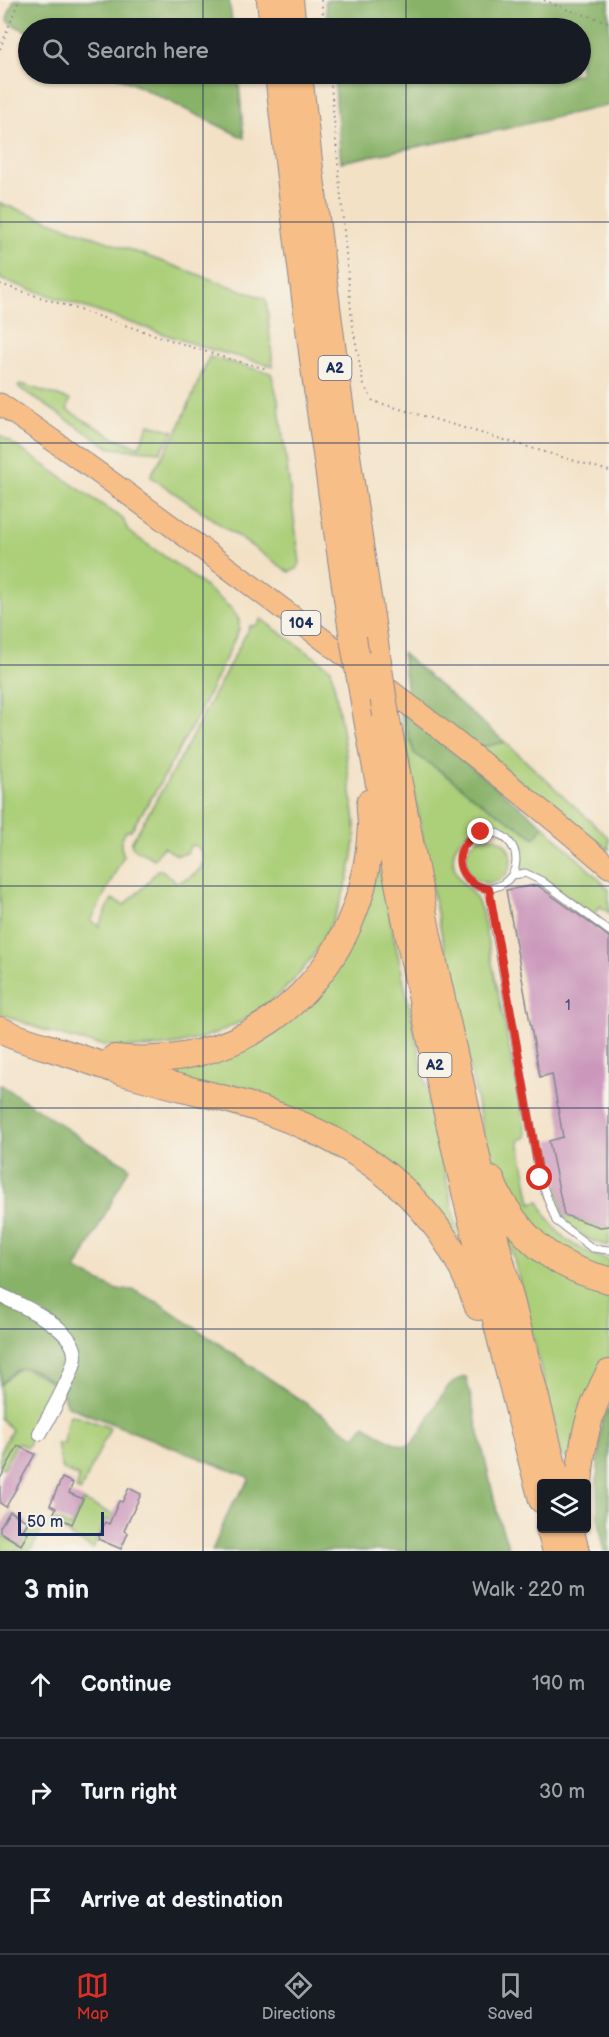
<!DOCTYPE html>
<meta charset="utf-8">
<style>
:root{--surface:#171b24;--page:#242831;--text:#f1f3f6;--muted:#9ea1a6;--line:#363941;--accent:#d93025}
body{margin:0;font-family:"Balsamiq Sans",sans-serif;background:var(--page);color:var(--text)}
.controls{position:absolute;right:18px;bottom:18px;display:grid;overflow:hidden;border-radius:6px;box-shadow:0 2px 4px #0004}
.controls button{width:54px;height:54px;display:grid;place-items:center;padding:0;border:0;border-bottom:2px solid var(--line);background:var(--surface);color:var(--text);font:30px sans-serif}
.scale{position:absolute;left:18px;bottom:15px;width:86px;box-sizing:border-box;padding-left:6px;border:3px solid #1b2f5e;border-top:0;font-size:16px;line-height:21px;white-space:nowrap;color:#1b2f5e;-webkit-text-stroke:4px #f7f3e8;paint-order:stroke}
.stop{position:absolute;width:18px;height:18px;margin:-14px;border:4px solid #d93025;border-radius:50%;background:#fff}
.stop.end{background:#d93025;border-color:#fff;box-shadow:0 2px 6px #0008}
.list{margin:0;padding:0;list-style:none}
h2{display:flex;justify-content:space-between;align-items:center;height:78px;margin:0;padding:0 24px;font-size:26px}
h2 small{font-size:20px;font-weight:400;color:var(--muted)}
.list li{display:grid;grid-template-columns:39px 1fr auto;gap:18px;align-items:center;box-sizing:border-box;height:108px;padding:0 24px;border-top:2px solid var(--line)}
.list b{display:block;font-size:22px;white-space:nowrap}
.list em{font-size:20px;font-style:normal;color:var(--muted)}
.icon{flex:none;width:33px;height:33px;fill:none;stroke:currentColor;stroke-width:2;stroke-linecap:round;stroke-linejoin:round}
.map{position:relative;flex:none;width:609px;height:1551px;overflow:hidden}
.search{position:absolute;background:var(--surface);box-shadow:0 2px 4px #0004;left:18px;right:18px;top:18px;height:66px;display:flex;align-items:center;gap:15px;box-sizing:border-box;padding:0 21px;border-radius:33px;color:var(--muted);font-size:22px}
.sheet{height:402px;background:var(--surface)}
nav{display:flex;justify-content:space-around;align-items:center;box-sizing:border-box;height:84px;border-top:2px solid var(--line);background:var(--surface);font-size:16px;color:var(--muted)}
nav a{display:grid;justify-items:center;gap:3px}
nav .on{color:var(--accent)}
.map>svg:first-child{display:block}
</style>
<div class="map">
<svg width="609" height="1551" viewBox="0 0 609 1551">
<rect width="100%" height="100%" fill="#f7f3e8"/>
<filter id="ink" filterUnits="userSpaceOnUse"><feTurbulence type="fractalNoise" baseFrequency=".0167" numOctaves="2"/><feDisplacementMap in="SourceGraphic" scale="12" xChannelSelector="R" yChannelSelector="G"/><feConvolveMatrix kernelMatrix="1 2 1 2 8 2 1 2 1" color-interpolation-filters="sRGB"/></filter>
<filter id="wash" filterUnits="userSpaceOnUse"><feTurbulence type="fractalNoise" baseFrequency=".008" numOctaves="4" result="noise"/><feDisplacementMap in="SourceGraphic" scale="24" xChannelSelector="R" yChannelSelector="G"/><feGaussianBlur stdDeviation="1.35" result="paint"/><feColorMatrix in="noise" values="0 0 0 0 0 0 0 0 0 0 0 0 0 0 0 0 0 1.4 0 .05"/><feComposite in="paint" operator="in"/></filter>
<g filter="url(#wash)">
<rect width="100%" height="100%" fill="#f3e1c6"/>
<path fill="#accf79" stroke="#647f6c" stroke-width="1.5" d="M0 203 266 299 273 366 206 348 0 279Z
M209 357 271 373 278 400 300 563 297 569 289 572 150 476 177 432Z
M21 384 70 400 67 410 113 437 139 447 149 424 174 431 160 452 110 448 18 387Z
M0 435 123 519 128 531 187 572 232 609 239 620V629L225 660 197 717 155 792 131 830 126 831C120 840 119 845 124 855L91 921 99 926 112 899 124 905 145 886 157 870H162L176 882C185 881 197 874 202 866V852L195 845 190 846 187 853 177 855 163 847 154 859 133 848 131 843 178 763 250 626 257 625 261 619 331 669C339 708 345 747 350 786 352 804 357 823 355 840 351 881 337 917 316 951 271 1021 191 1056 109 1046 71 1041 35 1028 0 1013Z
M399 709 403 712 414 753 534 837 544 826 609 889V913L600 906 594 915 541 877 520 870C524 808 445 820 454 866 457 878 465 884 472 893 477 898 480 906 482 913L527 1137 519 1140 531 1203 539 1201C554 1236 574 1249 609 1260V1275L561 1259 499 1187 484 1135 430 879Z
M505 742 609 838V850L478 748Z
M465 860a23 23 0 1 1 46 0a23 23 0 1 1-46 0Z
M380 871 462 1252 398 1179 144 1069 277 1026 371 873Z
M559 1187 564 1215 600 1227 609 1226V1246C580 1240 558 1220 550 1192L554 1188Z
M506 1226 609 1289V1361L572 1457 562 1458Z
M25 1368 60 1386 52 1408 38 1422 27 1447 17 1443 4 1468 0 1466V1451L12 1430 0 1418V1385L18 1369Z
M70 1415 78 1416 110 1428 80 1492 76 1489 79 1477 62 1469 57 1444 64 1443 67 1422Z
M83 1501 110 1513 123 1522 121 1525 106 1519 93 1549 72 1537 54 1523 55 1520 71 1527Z
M40 1522 45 1526 30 1551H0V1534L21 1546C26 1537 28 1523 40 1522Z"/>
<path fill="#89b269" stroke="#527064" stroke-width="1.5" d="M14 0H229L233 28H28V32L8 22 7 18Z
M325 0H609V105L500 130 341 162 334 74H580V28H328Z
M113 74H238L244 138Z
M402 653 505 742 478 748 407 695Z
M403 712 544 826 535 838 479 801 444 773 414 753Z
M0 1084 88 1143 127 1165 129 1168 76 1270 117 1290H133L159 1303 355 1437 365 1425C374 1431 397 1447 407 1446 420 1445 438 1392 453 1382 457 1379 462 1378 466 1377L499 1520 510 1551H212L231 1506 249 1481 248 1477 70 1407 66 1404 60 1386C50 1381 31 1364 19 1369 12 1371 6 1380 0 1385Z
M609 1407V1551H604L598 1516 597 1480 601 1424Z"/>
<g id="blocks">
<path fill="#cb98bc" d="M537 885 609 937V1226L600 1227 564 1215 549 1141 563 1137 552 1074 540 1077 506 890Z
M18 1446 35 1454 6 1507 0 1503V1479Z
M62 1478 73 1483 69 1493 83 1499 72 1524 53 1515 56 1508 50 1505Z
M129 1488 141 1494 124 1531 128 1533 121 1549 98 1539 105 1522 109 1524 119 1501 122 1502Z
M10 1511 28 1522 23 1530 28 1533 21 1545 0 1532V1527Z"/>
</g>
</g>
<g filter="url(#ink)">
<use href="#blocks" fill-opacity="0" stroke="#878892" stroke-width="1.5"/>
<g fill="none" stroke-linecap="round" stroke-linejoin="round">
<defs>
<path id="lane" d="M460 860a28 28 0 1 1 56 0a28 28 0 1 1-56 0Z
M513 875 525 873 542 881 609 931
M488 889 540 1178 556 1221 592 1248 609 1250"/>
<path id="street" d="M0 1295C22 1306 76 1328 75 1357 74 1374 49 1417 40 1433"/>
<path id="primary" d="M0 404C89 464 175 528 260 592 379 681 497 771 609 867"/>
<path id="highway" d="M270 0 273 28
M290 0 293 28
M278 74C299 262 324 450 353 638
M299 74C321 270 347 467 378 662
M362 691C410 964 471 1233 542 1500
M386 715 428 936 496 1242 558 1484
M0 1030C22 1041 45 1046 69 1054 85 1059 100 1065 116 1070 158 1083 202 1092 244 1104 353 1137 440 1195 478 1307
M114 1058C232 1071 330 1002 362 888 367 868 370 846 371 825 371 817 369 809 370 802
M492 1180C494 1189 499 1197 504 1205 529 1247 562 1269 609 1280
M579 1484C582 1440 588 1412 609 1373
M549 1528 556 1551
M570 1528 576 1551"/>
</defs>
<use href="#lane" stroke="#878892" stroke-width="9"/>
<use href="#street" stroke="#878892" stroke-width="16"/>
<use href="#primary" stroke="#878892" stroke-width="23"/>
<use href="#highway" stroke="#878892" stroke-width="28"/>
<path stroke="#878892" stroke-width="2" stroke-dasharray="1.5 4.5" stroke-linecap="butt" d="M321 0 325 28
M544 0 565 9 609 22
M0 49 19 0
M330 74 352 321 363 383 373 401 609 471
M0 284 222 357 267 369"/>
<use href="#lane" stroke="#fff" stroke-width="7"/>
<use href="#street" stroke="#fff" stroke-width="14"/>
<use href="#primary" stroke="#f7be87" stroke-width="21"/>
<use href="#highway" stroke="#f7be87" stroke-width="26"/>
<defs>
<path id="highway-bridge" d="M353 638 362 691
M378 662 386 715"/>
</defs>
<use href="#highway-bridge" stroke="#878892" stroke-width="28" stroke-linecap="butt"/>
<use href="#highway-bridge" stroke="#f7be87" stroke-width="26"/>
</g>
</g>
<g fill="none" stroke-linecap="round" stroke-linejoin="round" filter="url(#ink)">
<path stroke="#d93025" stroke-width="8" d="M481 832C449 846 454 883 489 889L540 1178"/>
</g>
<path fill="none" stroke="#1b2f5e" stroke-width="1.5" stroke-opacity="0.55" d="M203 0V28M406 0V28M203 74V1551M406 74V1551M0 222H609M0 443H609M0 665H609M0 886H609M0 1108H609M0 1329H609"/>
<g text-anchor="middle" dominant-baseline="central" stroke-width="5" stroke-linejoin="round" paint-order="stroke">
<g font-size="14" fill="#474976">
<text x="568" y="1005">1</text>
</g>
<g fill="#f7f3e8" stroke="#5d6a87" stroke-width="1.5">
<rect x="318.5" y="356" width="33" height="24" rx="4.5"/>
<rect x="281.5" y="611" width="39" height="24" rx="4.5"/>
<rect x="418.5" y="1053" width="33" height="24" rx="4.5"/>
</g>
<g font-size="15" font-weight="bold" fill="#1b2f5e">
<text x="335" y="368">A2</text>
<text x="301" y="623">104</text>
<text x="435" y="1065">A2</text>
</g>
</g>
</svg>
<div class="controls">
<button><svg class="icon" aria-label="layers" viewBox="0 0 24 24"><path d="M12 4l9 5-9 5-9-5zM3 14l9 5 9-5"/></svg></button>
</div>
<div class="scale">50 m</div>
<div class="stop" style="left:540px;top:1178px"></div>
<div class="stop end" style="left:481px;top:832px"></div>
<div class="search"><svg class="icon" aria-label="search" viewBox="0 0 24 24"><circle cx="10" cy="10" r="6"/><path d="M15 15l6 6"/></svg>Search here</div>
</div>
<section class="sheet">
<h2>3 min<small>Walk · 220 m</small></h2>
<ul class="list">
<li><svg class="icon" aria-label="ahead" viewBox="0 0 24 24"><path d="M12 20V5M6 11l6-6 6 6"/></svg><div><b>Continue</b></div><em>190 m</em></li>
<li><svg class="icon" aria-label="right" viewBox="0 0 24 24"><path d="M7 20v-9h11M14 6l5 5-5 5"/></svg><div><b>Turn right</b></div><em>30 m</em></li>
<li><svg class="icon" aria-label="arrive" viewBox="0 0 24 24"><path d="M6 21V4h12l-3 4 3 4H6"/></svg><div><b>Arrive at destination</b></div></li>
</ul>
</section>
<nav>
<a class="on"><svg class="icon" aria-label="map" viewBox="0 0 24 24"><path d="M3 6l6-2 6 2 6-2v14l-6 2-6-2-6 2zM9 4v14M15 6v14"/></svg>Map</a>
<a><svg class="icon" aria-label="directions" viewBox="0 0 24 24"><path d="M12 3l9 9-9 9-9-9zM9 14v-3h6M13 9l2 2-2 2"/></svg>Directions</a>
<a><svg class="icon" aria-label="saved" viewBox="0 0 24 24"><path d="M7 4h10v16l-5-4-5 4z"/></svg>Saved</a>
</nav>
